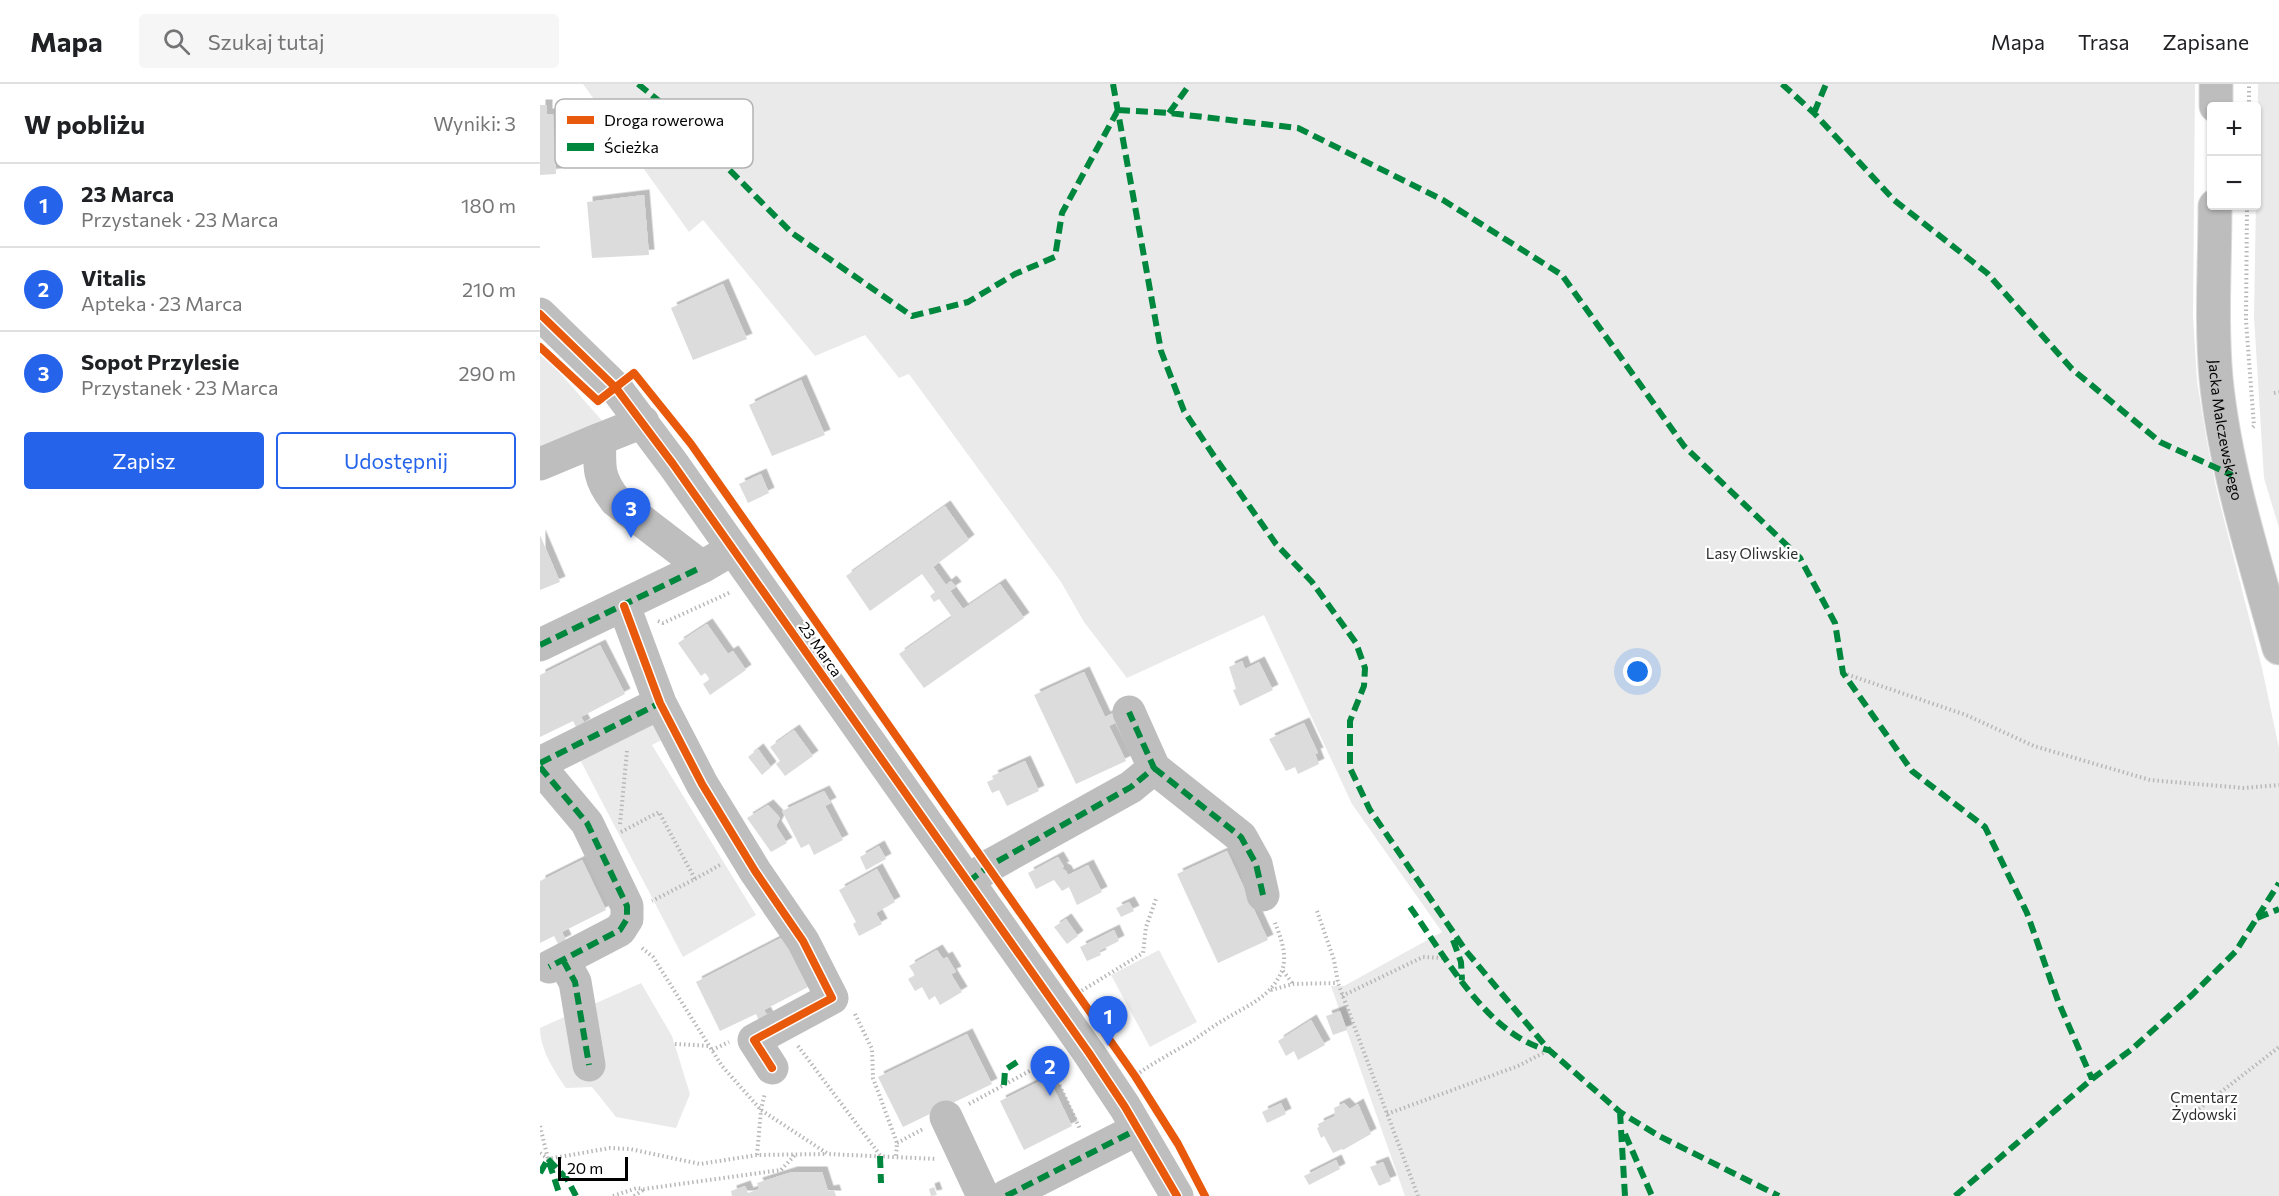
<!DOCTYPE html>
<html lang="pl">
<meta charset="utf-8">
<style>
:root{--surface:#fff;--page:#f6f6f6;--text:#202124;--muted:#757577;--line:#e0e0e0;--accent:#2563eb}
body{margin:0;font-family:Commissioner,sans-serif;background:var(--page);color:var(--text)}
.controls{position:absolute;right:18px;top:18px;display:grid;overflow:hidden;border-radius:6px;box-shadow:0 2px 4px #0004}
.controls button{width:54px;height:54px;display:grid;place-items:center;padding:0;border:0;border-bottom:2px solid var(--line);background:var(--surface);color:var(--text);font:30px sans-serif}
.scale{position:absolute;left:18px;bottom:15px;width:70px;box-sizing:border-box;padding-left:6px;border:3px solid #000;border-top:0;font-size:16px;line-height:21px;white-space:nowrap;color:#000;-webkit-text-stroke:4px #fff;paint-order:stroke}
.you{position:absolute;left:1098px;top:588px;width:21px;height:21px;margin:-15px;border:4px solid #fff;border-radius:50%;background:#1a73e8;box-shadow:0 0 0 9px #1a73e833}
.badge{display:grid;place-items:center;width:39px;height:39px;border-radius:50%;background:var(--accent);color:#fff;font-size:20px;font-weight:700}
.pin{position:absolute;translate:-50% -50px;filter:drop-shadow(0 2px 3px #0008)}
.pin::after{content:'';position:absolute;top:32px;width:21px;height:18px;background:inherit;clip-path:polygon(0 0,100% 0,50% 100%)}
.list{margin:0;padding:0;list-style:none}
h2{display:flex;justify-content:space-between;align-items:center;height:78px;margin:0;padding:0 24px;font-size:26px}
h2 small{font-size:20px;font-weight:400;color:var(--muted)}
.list li{display:grid;grid-template-columns:39px 1fr auto;gap:18px;align-items:center;box-sizing:border-box;height:84px;padding:0 24px;border-top:2px solid var(--line)}
.list b{display:block;font-size:22px;white-space:nowrap}
.list p{margin:0;font-size:20px;white-space:nowrap;color:var(--muted)}
.list em{font-size:20px;font-style:normal;color:var(--muted)}
.actions{display:flex;gap:12px;padding:18px 24px}
.actions a{flex:1;padding:14px 0;border:2px solid var(--accent);border-radius:6px;text-align:center;font-size:21px;color:var(--accent)}
.actions .main{background:var(--accent);color:#fff}
.icon{flex:none;width:33px;height:33px;fill:none;stroke:currentColor;stroke-width:2;stroke-linecap:round;stroke-linejoin:round}
.map{position:relative;flex:none;width:1739px;height:1112px;overflow:hidden}
header{display:flex;align-items:center;gap:36px;box-sizing:border-box;height:84px;padding:0 30px;background:var(--surface);border-bottom:2px solid var(--line)}
header strong{font-size:28px}
nav{display:flex;gap:33px;margin-inline-start:auto;font-size:21px}
.search{width:420px;height:54px;background:var(--page);display:flex;align-items:center;gap:15px;box-sizing:border-box;padding:0 21px;border-radius:6px;color:var(--muted);font-size:22px}
main{display:flex}
aside{flex:1;background:var(--surface)}
.map>svg:first-child{display:block}
</style>
<header>
<strong>Mapa</strong>
<div class="search"><svg class="icon" aria-label="search" viewBox="0 0 24 24"><circle cx="10" cy="10" r="6"/><path d="M15 15l6 6"/></svg>Szukaj tutaj</div>
<nav><a>Mapa</a><a>Trasa</a><a>Zapisane</a></nav>
</header>
<main>
<aside>
<h2>W pobliżu<small>Wyniki: 3</small></h2>
<ul class="list">
<li><span class="badge">1</span><div><b>23 Marca</b><p>Przystanek · 23 Marca</p></div><em>180 m</em></li>
<li><span class="badge">2</span><div><b>Vitalis</b><p>Apteka · 23 Marca</p></div><em>210 m</em></li>
<li><span class="badge">3</span><div><b>Sopot Przylesie</b><p>Przystanek · 23 Marca</p></div><em>290 m</em></li>
</ul>
<div class="actions"><a class="main">Zapisz</a><a>Udostępnij</a></div>
</aside>
<div class="map">
<svg width="1739" height="1112" viewBox="0 0 1739 1112">
<defs>
<filter id="shadow"><feDropShadow dx="5.5" dy="-5.5" stdDeviation="0" flood-color="#0004"/></filter>
</defs>
<rect width="100%" height="100%" fill="#fff"/>
<path fill="#eaeaea" d="M43 0H1655L1653 231 1657 297 1666 353 1677 408 1722 584 1739 664V1112H865L791 902H804L902 848 812 720 724 531 587 594 544 538 521 498 369 290 359 294 325 251 275 272 163 136 149 148Z
M1718 0H1739V444L1724 394 1714 233Z
M0 271 19 288 65 340 0 367Z
M111 633 131 651 112 661 216 831 143 873 36 668Z
M619 866 657 938 610 963 571 891Z
M101 899 132 952 150 1010 136 1044 76 1033 52 1003 26 1004C14 987 0 965 0 944 34 928 67 915 101 899Z"/>
<path fill="#dcdcdc" filter="url(#shadow)" d="M0 21H7V30H13L16 90 0 91Z
M104 111 109 171 52 174 47 118Z
M183 200 207 255 153 276 131 224Z
M261 296 285 351 232 372 209 321Z
M221 390 229 409 208 419 199 400Z
M405 422 429 456 393 483 406 501 411 497 416 503 410 507 423 525 460 500 484 534 384 604 359 570 412 533 399 515 394 518 390 512 395 508 382 490 330 527 306 492Z
M0 451 20 498 0 506Z
M167 540 188 570 193 567 206 586 170 611 163 600 170 595 165 589 161 592 138 559Z
M60 561 85 610 41 633 45 640 37 645 33 637 0 653V591Z
M702 577 705 585 719 578 733 606 700 622 693 606 696 605 689 583Z
M544 588 565 633 573 629 577 638 569 642 586 677 536 700 494 611Z
M764 639 778 669 775 670 779 680 758 690 755 683 746 687 729 655Z
M254 646 273 672 245 692 236 680 240 677 230 663Z
M218 665 231 683 222 691 208 673Z
M485 677 499 707 467 722 459 706 452 709 447 698 454 695 452 692Z
M284 707 291 719 285 722 303 756 274 771 269 760 261 764 242 727Z
M228 721 240 734 236 742 247 759 231 768 207 734Z
M339 762 346 775 326 786 320 773Z
M687 767 728 856 678 879 637 790Z
M518 773 524 783 521 784 526 787 528 791 548 781 562 808 537 821 529 803 522 807 514 796 496 805 488 789Z
M42 776 66 826 22 848 26 856 18 860 14 852 0 859V797Z
M337 785 355 818 336 829 342 840 319 852 313 840 316 838 299 806Z
M589 818 594 827 581 833 576 824Z
M526 835 538 852 527 860 514 843Z
M574 846 579 857 559 867 561 871 547 877 540 863Z
M243 853 268 903 224 926 228 933 219 937 216 930 180 947 156 898Z
M397 866 403 875 407 873 416 888 411 890 422 908 400 921 395 912 389 916 382 903 375 907 368 895 375 891 369 882Z
M800 927 807 946 793 951 786 932Z
M771 936 785 961 758 976 754 967 746 972 738 957Z
M427 950 452 1000 363 1043 338 993Z
M508 993 532 1042 484 1066 460 1017Z
M741 1019 746 1030 727 1039 722 1028Z
M804 1019 810 1025 818 1020 831 1050 803 1066 802 1065 793 1069 784 1052 781 1054 777 1044 779 1043 778 1040 795 1032 794 1024Z
M796 1076 800 1085 769 1101 764 1092Z
M843 1078 851 1097 839 1102 830 1083Z
M252 1088H282L288 1107 294 1106 296 1112H192L191 1107 205 1102 208 1109 219 1105 217 1099Z
M394 1103 397 1111 391 1112 389 1105Z"/>
<g fill="none" stroke-linecap="round" stroke-linejoin="round">
<defs>
<g id="major">
<path d="M1676 22V0"/>
<path id="s1" d="M1675 122C1675 179 1671 237 1676 294 1685 386 1715 476 1739 564"/>
</g>
</defs>
<use href="#major" stroke="#dbdbdb" stroke-width="35"/>
<path stroke="#b8b8b8" stroke-width="4" stroke-dasharray="1.5 3" stroke-linecap="butt" d="M1709 22V0
M1707 122 1706 237 1714 342 1711 345
M1734 309 1739 308
M118 537 123 539 191 508
M1303 589 1426 631 1494 662 1610 696 1704 704 1739 701
M80 740 87 667
M81 748 119 728 155 795 112 817
M155 795 180 781
M777 827 794 876 798 899 878 1112
M102 864 113 873 182 982 221 1026 288 1070 397 1075
M743 887 753 900
M731 906 753 900 798 899
M538 909 603 869 606 843 616 815
M802 912 883 873 906 874
M315 930 332 965 333 994 357 1059 356 1073
M135 960 170 962
M258 962 340 1071
M172 966 189 958
M508 977 540 1045
M596 991C613 979 630 970 647 960 659 953 670 944 682 937 704 923 729 915 741 889 749 872 740 852 734 836
M429 1020 517 972
M1659 1025 1739 963
M847 1030 978 982 1009 966
M0 1042 8 1075
M357 1059 383 1045
M0 1069 8 1075 70 1064 90 1065 160 1080 217 1071 287 1070
M217 1071 221 1026 225 1009
M73 1112 97 1104 104 1105 241 1086 255 1071
M94 1112 103 1106"/>
<path stroke="#bebebe" stroke-width="33" d="M0 230 76 304 133 380 549 969 585 1023 637 1112
M103 338 60 355C59 383 58 395 76 417L162 483
M0 380 60 355
M84 522 120 619 162 700 215 787 263 857 292 914 214 956 232 984
M0 561 162 483 179 473
M0 679 120 619
M0 683 47 739 87 822V835L80 846 9 883
M614 684 701 753 716 780 723 811
M428 798 449 782 591 703 614 684 589 628
M23 876 35 898 49 981
M406 1033 443 1112
M466 1112 598 1045"/>
<use href="#major" stroke="#bdbdbd" stroke-width="33"/>
<path stroke="#00873e" stroke-width="6" stroke-dasharray="12 6" stroke-linecap="butt" d="M98 0 129 25 252 149 372 232 428 218 475 190 515 173 522 129 578 26
M573 0 621 267 644 327 674 372 736 460 772 498 816 559 825 584 824 602 810 637V684L830 726 926 867 1009 966 1080 1028 1119 1052 1239 1112
M1242 0 1274 29 1354 116 1447 189 1532 285 1620 358 1692 391
M578 26 629 29 758 44 903 116 1022 191 1144 362 1260 474 1295 539 1303 589 1372 687 1445 743 1487 829 1518 917 1552 995
M629 29 650 0
M1274 29 1286 0
M0 561 162 483
M0 679 120 619
M0 683 47 739 87 822V835L80 846 9 883
M614 684 701 753 716 780 723 811
M428 798 449 782 591 703 614 684 589 628
M870 823C905 872 947 951 1008 966
M1717 834 1739 825
M913 856 921 878 922 896
M23 876 35 898 49 981
M464 1001 465 986 477 978
M1080 1028 1085 1112
M1085 1050 1112 1112
M340 1072 341 1099
M8 1075 27 1095 36 1112
M9 1078 20 1112
M0 1089 8 1075
M466 1112 598 1045
M1415 1112 1552 995 1592 965 1652 911 1696 867 1739 799"/>
<defs>
<path id="cycleway" d="M0 230 76 304 133 380 549 969 585 1023 637 1112
M0 263 58 317 94 289 151 360 595 992 638 1060 665 1112
M84 522 120 619 162 700 215 787 263 857 292 914 214 956 232 984"/>
</defs>
<use href="#cycleway" stroke="#fff" stroke-width="11"/>
<use href="#cycleway" stroke="#e8590c" stroke-width="8"/>
</g>
<g text-anchor="middle" dominant-baseline="central" stroke-width="4.5" stroke-linejoin="round" paint-order="stroke">
<g font-size="15" fill="#000" stroke="#fff">
<text stroke="none"><textPath href="#s1" startOffset="225">Jacka Malczewskiego</textPath></text>
<text transform="translate(281 565) rotate(55)">23 Marca</text>
</g>
<g font-size="15" fill="#2f2f2f" stroke="#fff">
<text x="1212" y="469">Lasy Oliwskie</text>
<text x="1664" y="1013">Cmentarz<tspan x="1664" dy="17">Żydowski</tspan></text>
</g>
</g>
<rect x="15" y="15" width="198" height="69" rx="9" fill="#fff" stroke="#b2b2b2" stroke-width="1.5"/>
<rect x="27" y="32" width="27" height="8" fill="#e8590c"/>
<rect x="27" y="59" width="27" height="8" fill="#00873e"/>
<g font-size="16" fill="#000">
<text x="64" y="42">Droga rowerowa</text>
<text x="64" y="69">Ścieżka</text>
</g>
</svg>
<div class="controls">
<button>+</button>
<button>−</button>
</div>
<div class="scale">20 m</div>
<div class="you"></div>
<div class="pin badge" style="left:568px;top:962px">1</div>
<div class="pin badge" style="left:510px;top:1012px">2</div>
<div class="pin badge" style="left:91px;top:454px">3</div>
</div>
</main>
